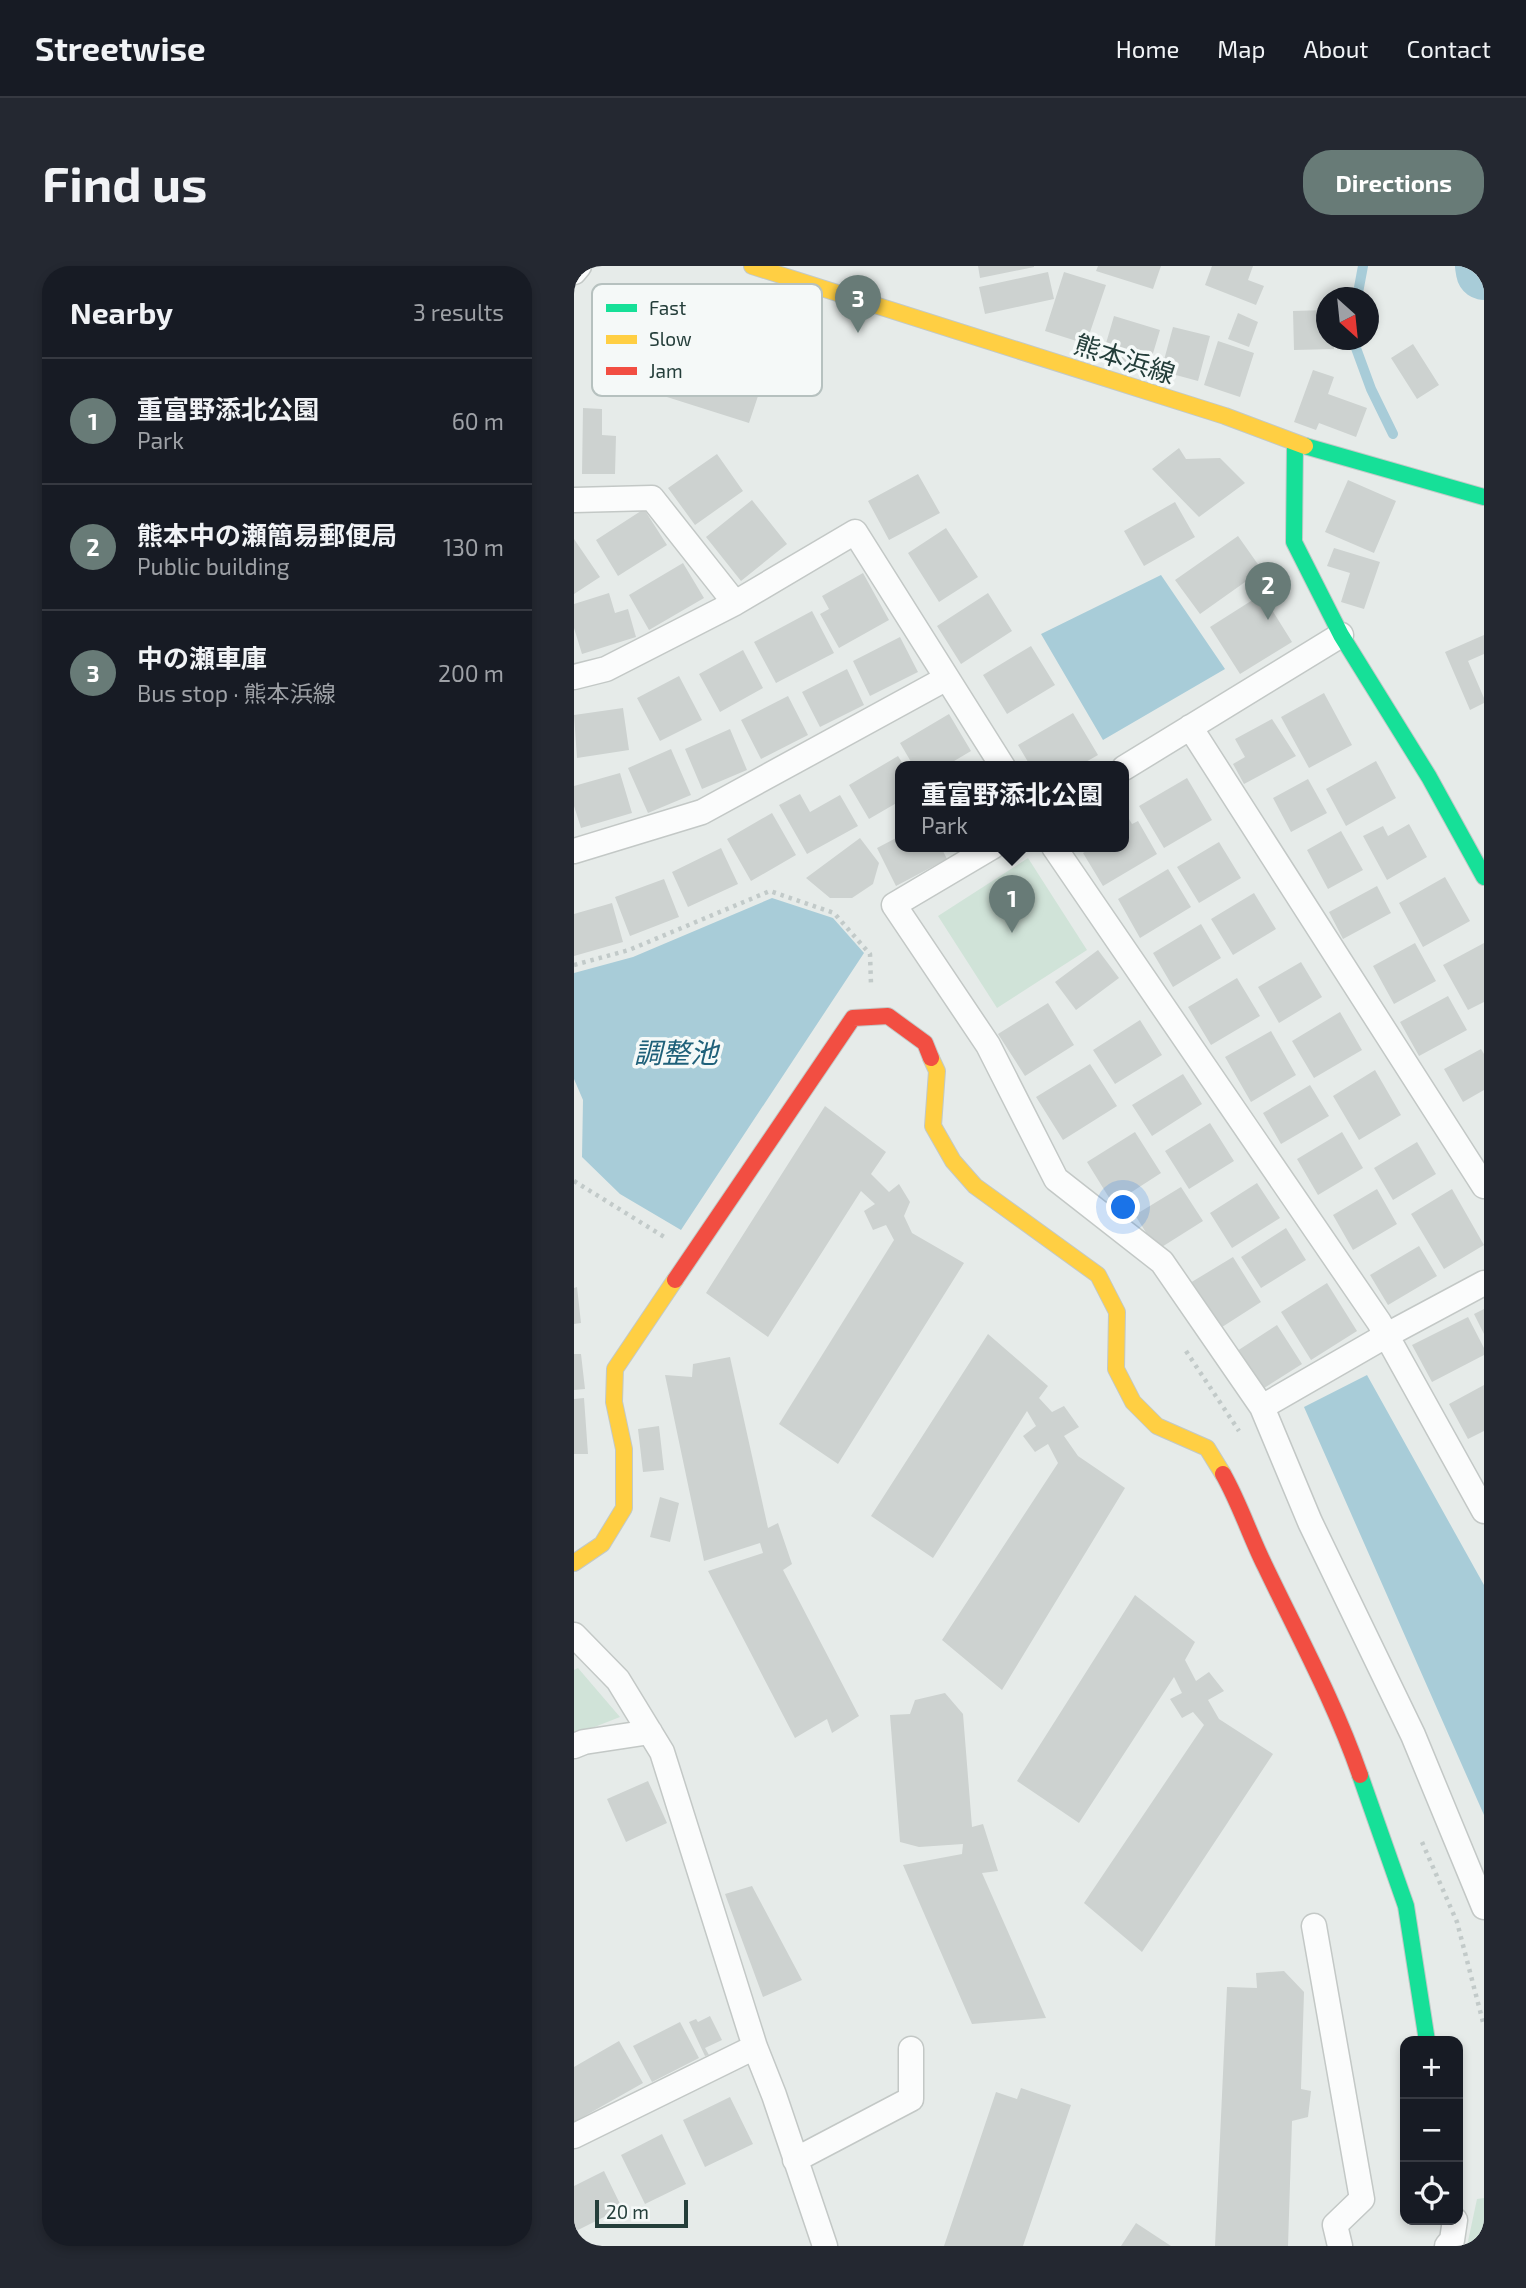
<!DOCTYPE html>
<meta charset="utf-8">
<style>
:root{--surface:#171b24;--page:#242831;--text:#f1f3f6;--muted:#9ea1a6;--line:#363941;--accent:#687b77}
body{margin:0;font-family:"Exo 2","Noto Sans JP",sans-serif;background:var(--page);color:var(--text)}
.controls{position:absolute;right:21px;bottom:21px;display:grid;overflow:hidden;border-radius:14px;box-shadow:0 4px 10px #0003}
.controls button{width:63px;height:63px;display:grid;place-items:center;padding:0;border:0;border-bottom:2px solid var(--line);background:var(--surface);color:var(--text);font:35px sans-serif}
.compass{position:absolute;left:742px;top:21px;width:63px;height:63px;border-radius:50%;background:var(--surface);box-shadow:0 4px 10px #0003;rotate:153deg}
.scale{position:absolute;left:21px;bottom:18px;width:93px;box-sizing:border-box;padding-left:7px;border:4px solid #243e3a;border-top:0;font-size:19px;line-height:24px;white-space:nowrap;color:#243e3a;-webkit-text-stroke:5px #f5f9f8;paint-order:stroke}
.you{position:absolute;left:550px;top:942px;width:24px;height:24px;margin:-18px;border:5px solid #fff;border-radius:50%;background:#1a73e8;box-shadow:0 0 0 10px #1a73e833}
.badge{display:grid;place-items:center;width:46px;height:46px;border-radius:50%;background:var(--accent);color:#fff;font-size:23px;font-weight:700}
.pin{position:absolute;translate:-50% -58px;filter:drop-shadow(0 2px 4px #0008)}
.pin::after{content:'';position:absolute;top:37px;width:24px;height:21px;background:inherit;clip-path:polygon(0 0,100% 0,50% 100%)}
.popup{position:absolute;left:321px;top:495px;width:234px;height:91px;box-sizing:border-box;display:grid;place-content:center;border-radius:14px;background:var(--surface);filter:drop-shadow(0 2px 5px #0005);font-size:23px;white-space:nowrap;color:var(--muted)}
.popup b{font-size:26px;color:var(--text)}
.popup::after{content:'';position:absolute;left:50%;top:100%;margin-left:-14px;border:14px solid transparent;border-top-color:var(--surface)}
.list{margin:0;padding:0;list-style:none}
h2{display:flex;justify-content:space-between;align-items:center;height:91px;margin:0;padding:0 28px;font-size:30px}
h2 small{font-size:23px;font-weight:400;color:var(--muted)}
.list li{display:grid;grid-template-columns:46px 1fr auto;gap:21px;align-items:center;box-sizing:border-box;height:126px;padding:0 28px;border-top:2px solid var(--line)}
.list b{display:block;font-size:26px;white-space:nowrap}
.list p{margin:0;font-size:23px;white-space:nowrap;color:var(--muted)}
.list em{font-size:23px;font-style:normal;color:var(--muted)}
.icon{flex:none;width:38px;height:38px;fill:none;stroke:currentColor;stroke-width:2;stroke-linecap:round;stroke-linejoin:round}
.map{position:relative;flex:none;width:910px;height:1980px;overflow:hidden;border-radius:28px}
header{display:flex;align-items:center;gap:42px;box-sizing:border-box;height:98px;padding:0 35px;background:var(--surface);border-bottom:2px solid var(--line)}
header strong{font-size:33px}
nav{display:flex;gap:38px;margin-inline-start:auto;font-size:24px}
.intro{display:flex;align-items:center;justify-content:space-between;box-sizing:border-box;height:168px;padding:0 42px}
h1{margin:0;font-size:49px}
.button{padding:18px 32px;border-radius:28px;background:var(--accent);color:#fff;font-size:24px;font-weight:700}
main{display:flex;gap:42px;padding:0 42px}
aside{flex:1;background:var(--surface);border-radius:28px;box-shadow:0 4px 10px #0003}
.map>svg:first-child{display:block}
</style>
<header>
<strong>Streetwise</strong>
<nav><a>Home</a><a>Map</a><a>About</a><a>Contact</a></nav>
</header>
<div class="intro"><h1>Find us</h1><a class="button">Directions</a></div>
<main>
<aside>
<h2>Nearby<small>3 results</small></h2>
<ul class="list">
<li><span class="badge">1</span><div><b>重富野添北公園</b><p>Park</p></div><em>60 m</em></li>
<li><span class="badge">2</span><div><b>熊本中の瀬簡易郵便局</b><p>Public building</p></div><em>130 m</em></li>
<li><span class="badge">3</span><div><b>中の瀬車庫</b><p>Bus stop · 熊本浜線</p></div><em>200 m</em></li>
</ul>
</aside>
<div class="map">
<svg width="910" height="1980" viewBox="0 0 910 1980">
<rect width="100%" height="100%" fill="#e6ebe9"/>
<path fill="#d0e3d8" d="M454 592 513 684 423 742 364 650Z
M4 1402 46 1451 0 1469V1404Z
M910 1932V1980H893L903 1933Z"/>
<path fill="#a8ccd8" d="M587 309 651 403 529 474 467 368Z
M198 632 259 652 290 687 107 964 46 928 8 891 9 834 0 813V707L59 691Z
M793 1109 910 1319V1549L730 1141Z"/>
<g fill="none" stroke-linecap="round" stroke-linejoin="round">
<path stroke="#a8ccd8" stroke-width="10" d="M783 32 789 0
M779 74 797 123 819 168"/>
<path stroke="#a8ccd8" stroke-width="56" d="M909 0 910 6"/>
</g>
<path fill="#cdd2d0" d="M404 0H460V1L406 12Z
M524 0H587L579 23 522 5Z
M638 0H679L674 14 690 20 682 39 631 19Z
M474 6 480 33 411 48 405 21Z
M490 6 532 19 512 78 471 65Z
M752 44V74H760V83L720 84 719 45Z
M664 47 684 56 675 81 654 73Z
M540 50 586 64 574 104 528 91Z
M599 61 636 70 624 115 587 105Z
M644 75 680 87 666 131 630 119Z
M839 78 865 119 843 133 817 92Z
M89 80 190 112 175 157 74 125Z
M739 104 760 111 754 128 793 142 782 171 745 157 742 164 720 156Z
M9 142 28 143V169L42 170 41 208H8Z
M605 182 612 193 646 192 671 217 625 251 578 203Z
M143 188 169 225 121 259 94 222Z
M344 208 366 247 315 274 294 235Z
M774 214 822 235 800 287 751 266Z
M178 234 213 278 167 315 132 271Z
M601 236 621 271 570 300 550 265Z
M70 243 93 279 44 310 22 274Z
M372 262 404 311 365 336 334 287Z
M664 270 688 304 626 348 601 314Z
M0 273 26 311 0 328Z
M760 282 806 296 790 343 767 336 776 307 753 300Z
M109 297 130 332 75 364 55 329Z
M289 307 315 354 265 382 246 348 255 343 248 330Z
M35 327 41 347 54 343 62 371 8 388 0 362V338Z
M414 327 438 365 387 398 363 360Z
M688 328 718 376 666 408 636 361Z
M238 345 260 387 202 417 180 376Z
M910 369V388L894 395 910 432V437L896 444 871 386Z
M326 371 344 406 296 430 279 395Z
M457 380 481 419 433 448 409 409Z
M169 384 189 422 146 446 125 408Z
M273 403 290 439 246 461 228 426Z
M105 410 128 454 86 475 63 432Z
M750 427 778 479 735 502 707 451Z
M214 430 234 469 187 493 167 454Z
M49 442 55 484 3 492 0 449Z
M499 447 524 489 503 501H457L444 479Z
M375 448 397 485 370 501H340L326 477Z
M698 453 722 490 670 518 659 498 671 491 661 473Z
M156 463 173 504 128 523 111 483Z
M97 483 117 529 74 547 54 502Z
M324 490 331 501H326V535L295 553 275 519Z
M802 495 822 532 772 560 752 523Z
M46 507 58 547 7 562 0 540V520Z
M613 512 638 554 590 582 565 540Z
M734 513 753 547 717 566 699 532Z
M226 528 236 546 266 529 284 560 233 588 205 539Z
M550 545 558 558 564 555 583 588 529 620 509 587 519 581H550Z
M198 547 222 589 177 615 153 573Z
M835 558 853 591 813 614 789 570 809 560 814 570Z
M767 565 789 604 754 623 733 584Z
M326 570V581H367L373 593 322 620 303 582Z
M286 572 305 597 299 618 278 632H256L232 612Z
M645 576 667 612 625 637 603 601Z
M147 582 164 618 114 641 98 606Z
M594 603 617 641 566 672 544 633Z
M871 611 896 655 849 681 825 637Z
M90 613 105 651 56 670 41 631Z
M803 620 817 647 769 673 755 646Z
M680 627 702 663 659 689 637 653Z
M38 637 49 676 0 690V648Z
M627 658 647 692 599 721 579 687Z
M841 677 862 715 820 738 799 700Z
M910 677V736L894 744 869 699Z
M524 684 545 712 502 744 481 716Z
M727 696 748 731 705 757 684 721Z
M663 712 686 750 637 779 614 741Z
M874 730 893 764 845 790 826 756Z
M474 737 500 779 451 810 424 768Z
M766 746 788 784 740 812 718 775Z
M566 754 588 789 541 818 519 784Z
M697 765 722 809 677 836 651 791Z
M907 783 910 788V824L889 836 870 803Z
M516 798 543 840 489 874 462 831Z
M801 804 827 849 785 874 759 830Z
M609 808 628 838 578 870 558 839Z
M736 819 755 850 707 878 689 847Z
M251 840 312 886 297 908 315 926 325 918 336 936 330 950 338 967 390 997 264 1198 205 1158 320 974 312 959 299 964 290 945 301 938 287 925 194 1071 132 1027Z
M636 857 660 895 615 923 591 885Z
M561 866 587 907 539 938 513 896Z
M768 866 789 902 744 929 723 893Z
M843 876 862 908 819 934 800 902Z
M683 917 706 952 658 982 636 947Z
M607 921 629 955 583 984 561 949Z
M803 923 823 958 779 984 759 949Z
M878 923 910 979 870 1003 837 948Z
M712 962 732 994 687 1022 667 991Z
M845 980 863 1010 814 1039 796 1009Z
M659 991 687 1036 645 1063 616 1017Z
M753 1017 783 1065 737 1094 707 1046Z
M3 1021 7 1057 0 1058V1022Z
M910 1043V1068L900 1048Z
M894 1051 910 1082V1089L858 1116 838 1079Z
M703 1059 728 1098 684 1126 660 1087Z
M414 1068 474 1120 465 1132 478 1146 490 1140 505 1161 490 1170 504 1190 551 1222 428 1424 368 1374 484 1197 474 1178 461 1186 449 1170 462 1160 453 1145 359 1292 297 1250Z
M0 1088H7L11 1123 0 1124Z
M156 1091 194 1262 204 1257 218 1298 209 1304 285 1450 258 1467 253 1453 221 1472 134 1305 189 1287 186 1277 130 1295 91 1109 118 1111 119 1098Z
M910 1119V1165L894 1173 875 1138Z
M10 1132 14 1188H0V1133Z
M85 1160 90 1204 69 1206 64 1163Z
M86 1231 105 1237 96 1276 76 1271Z
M561 1329 621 1376 611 1394 622 1415 635 1406 650 1425 634 1434 645 1453 699 1488 568 1686 510 1637 630 1459 619 1446 608 1452 596 1433 608 1427 600 1411 505 1557 443 1515Z
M371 1427 389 1448 398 1561 409 1558 424 1605 408 1607 472 1752 398 1758 329 1599 388 1588 389 1578 345 1581 326 1576 316 1449 336 1448 341 1434Z
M74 1515 93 1557 52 1576 33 1533Z
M178 1620 228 1714 189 1731 151 1628Z
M710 1705 730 1726 727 1823 737 1825 734 1851 718 1855 714 1980H641L653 1721 683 1722 682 1707Z
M136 1750 148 1774 131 1782 135 1789 131 1790 115 1756 122 1753 124 1756Z
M106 1756 125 1792 78 1816 59 1780Z
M45 1775 69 1817 0 1856V1801Z
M447 1822 497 1839 449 1980H370L422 1826 443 1833Z
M156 1831 179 1878 131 1901 109 1854Z
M88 1868 112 1918 71 1938 47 1889Z
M30 1905 48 1942 0 1966V1920Z
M562 1957 597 1980H547Z"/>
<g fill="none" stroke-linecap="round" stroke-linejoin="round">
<defs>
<path id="street" d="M0 6 5 0
M0 234 78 232 161 337
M0 411 32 403 161 337 281 266 429 501
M616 461 910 920
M550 502 767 369
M418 581 320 639 414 779 482 913 588 996 688 1141 736 1256 839 1469 910 1641
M480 581 805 1056 910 1245
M0 585 128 546 373 412
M688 1141 813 1069 910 1017
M0 1369 44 1414 88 1486 181 1781 200 1829 251 1980
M0 1480 10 1476 76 1466
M740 1660 788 1933 761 1959 766 1980
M0 1870 181 1781
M221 1894 337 1833V1783
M873 1980 878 1974 881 1954"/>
<path id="fast" d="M721 177 720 276 767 369 855 511 910 611
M731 180 910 231
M786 1509 832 1640 853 1775"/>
<path id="slow" d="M178 0 651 150 731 180
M357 792 363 805 359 860 379 895 401 920 524 1009 543 1046 542 1103 559 1136 583 1160 633 1182 649 1208
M0 1297 28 1278 50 1242V1183L40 1136 41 1103 101 1014"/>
<path id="jam" d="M101 1014 279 752 314 750 351 777 357 792
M649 1208C666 1238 676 1270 691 1300 724 1369 761 1437 786 1509"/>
</defs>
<use href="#street" stroke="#c3c8c6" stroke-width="27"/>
<use href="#fast" stroke="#c2c9c7" stroke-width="18"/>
<use href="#slow" stroke="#c2c9c7" stroke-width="18"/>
<use href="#jam" stroke="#c2c9c7" stroke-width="18"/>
<path stroke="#c2cac9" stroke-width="4.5" stroke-dasharray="3.5 5" stroke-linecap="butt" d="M0 699 55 684 196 625 260 647 296 688 297 718
M0 915 92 972
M612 1085 665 1165
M848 1576 883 1656 910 1760"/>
<use href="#street" stroke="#fbfcfc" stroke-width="24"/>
<use href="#fast" stroke="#16e098" stroke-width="16"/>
<use href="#slow" stroke="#ffcf43" stroke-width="16"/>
<use href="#jam" stroke="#f24e42" stroke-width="16"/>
</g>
<g text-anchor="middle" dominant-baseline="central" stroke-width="7" stroke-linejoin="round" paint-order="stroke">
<g font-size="26" fill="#243e3a" stroke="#f5f9f8">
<text transform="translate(551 92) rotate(18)">熊本浜線</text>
</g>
<g font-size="28" font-style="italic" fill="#1f6079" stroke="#f5f9f8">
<text x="102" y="786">調整池</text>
</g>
</g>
<rect x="18" y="18" width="230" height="112" rx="10" fill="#f5f9f8" stroke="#b6c1bf" stroke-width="2"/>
<rect x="32" y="38" width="31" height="8" fill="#16e098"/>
<rect x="32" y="69" width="31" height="9" fill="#ffcf43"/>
<rect x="32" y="101" width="31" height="8" fill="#f24e42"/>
<g font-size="19" fill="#243e3a">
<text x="75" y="49">Fast</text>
<text x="75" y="80">Slow</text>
<text x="75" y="112">Jam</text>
</g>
</svg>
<div class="controls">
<button>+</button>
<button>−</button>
<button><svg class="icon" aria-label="locate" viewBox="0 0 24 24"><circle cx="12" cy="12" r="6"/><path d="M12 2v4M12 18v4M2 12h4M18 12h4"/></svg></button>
</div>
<svg class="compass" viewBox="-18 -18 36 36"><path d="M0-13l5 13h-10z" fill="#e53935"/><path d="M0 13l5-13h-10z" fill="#9ea1a6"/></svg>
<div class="scale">20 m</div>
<div class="you"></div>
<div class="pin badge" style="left:438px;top:667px">1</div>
<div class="popup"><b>重富野添北公園</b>Park</div>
<div class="pin badge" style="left:694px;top:354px">2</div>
<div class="pin badge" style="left:284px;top:67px">3</div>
</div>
</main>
